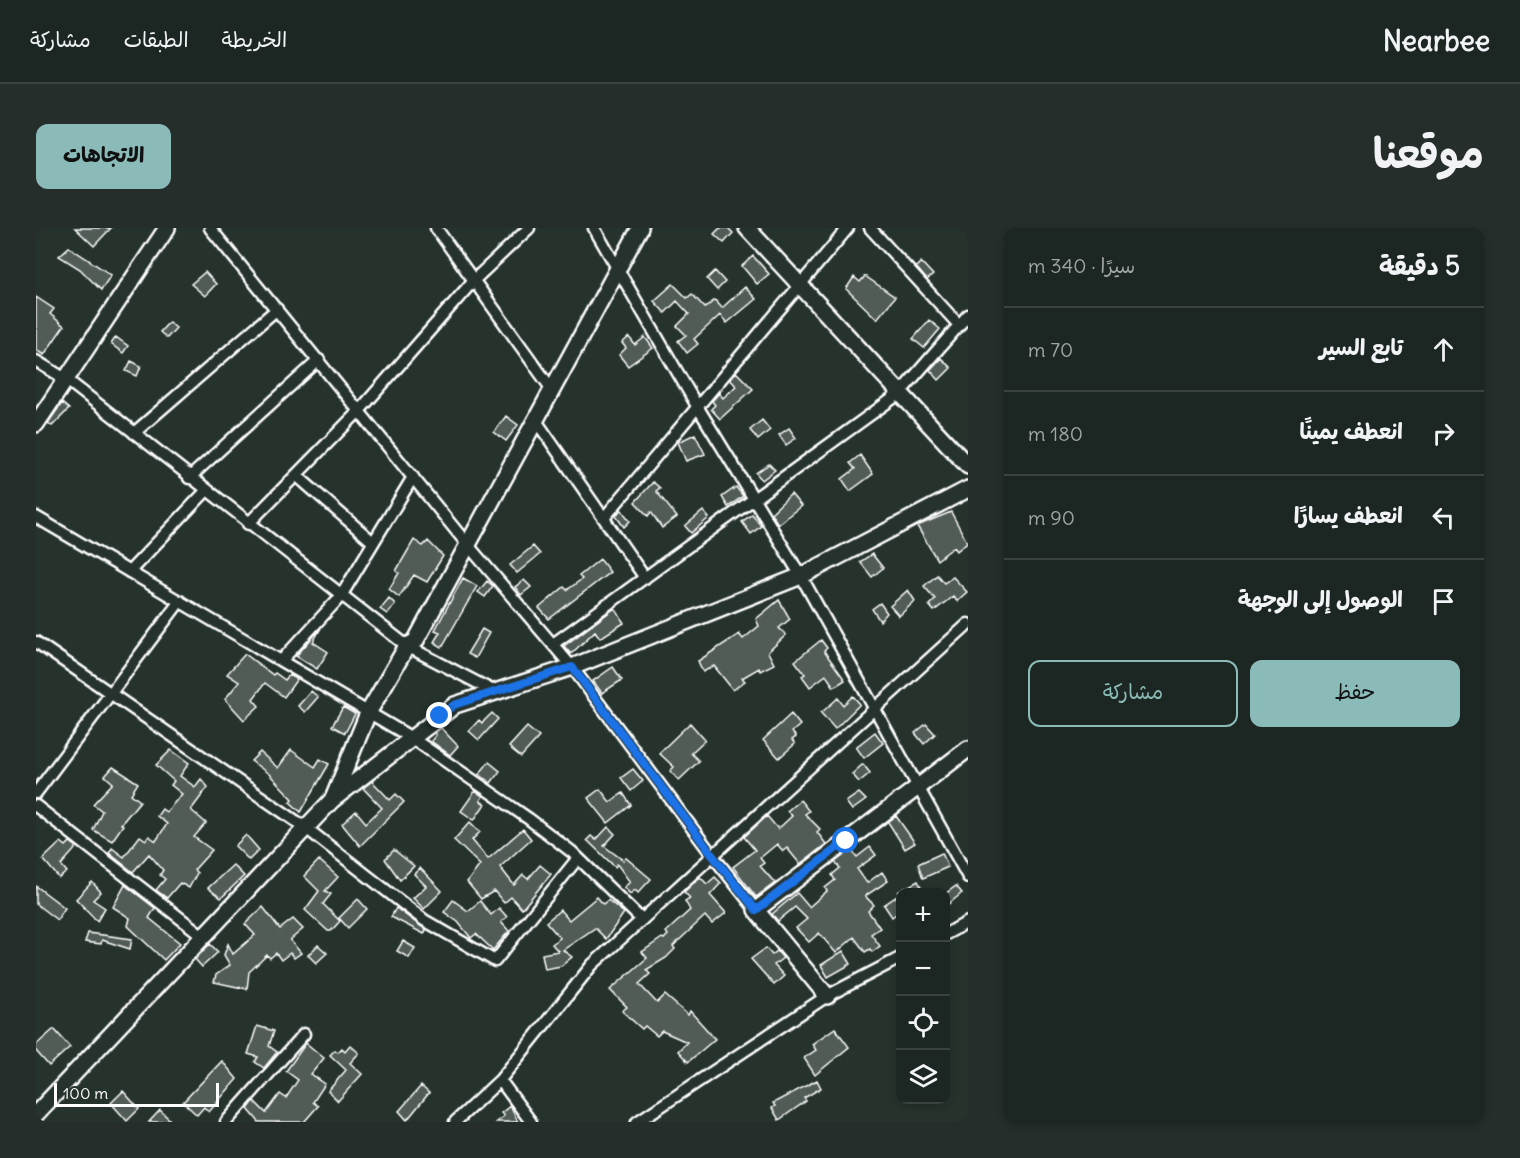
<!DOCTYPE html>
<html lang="ar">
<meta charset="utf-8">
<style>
:root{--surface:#1c2622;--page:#252e2a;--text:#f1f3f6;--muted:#a0a5a5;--line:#3a4340;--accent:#8bbbb9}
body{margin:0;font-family:Delius,"Playpen Sans Arabic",sans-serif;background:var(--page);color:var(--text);direction:rtl}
.controls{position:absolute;right:18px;bottom:18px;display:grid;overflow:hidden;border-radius:12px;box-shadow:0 3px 9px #0003}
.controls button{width:54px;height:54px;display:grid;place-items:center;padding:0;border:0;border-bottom:2px solid var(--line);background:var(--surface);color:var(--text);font:30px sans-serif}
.scale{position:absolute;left:18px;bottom:15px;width:165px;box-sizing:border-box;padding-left:6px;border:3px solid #fff;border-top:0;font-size:16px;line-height:21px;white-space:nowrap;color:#fff;-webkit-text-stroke:4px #26332d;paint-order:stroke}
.stop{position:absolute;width:18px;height:18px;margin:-14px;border:4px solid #1a73e8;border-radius:50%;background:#fff}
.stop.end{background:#1a73e8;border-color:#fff;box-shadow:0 2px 6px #0008}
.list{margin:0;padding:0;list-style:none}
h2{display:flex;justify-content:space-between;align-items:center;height:78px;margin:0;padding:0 24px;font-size:26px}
h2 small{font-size:20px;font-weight:400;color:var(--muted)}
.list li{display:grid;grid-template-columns:39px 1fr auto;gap:18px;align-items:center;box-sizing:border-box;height:84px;padding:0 24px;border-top:2px solid var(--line)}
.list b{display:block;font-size:22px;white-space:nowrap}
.list em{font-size:20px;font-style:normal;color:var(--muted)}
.actions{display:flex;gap:12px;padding:18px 24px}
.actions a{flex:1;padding:14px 0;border:2px solid var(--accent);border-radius:12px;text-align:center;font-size:21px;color:var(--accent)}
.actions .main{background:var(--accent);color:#111}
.icon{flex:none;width:33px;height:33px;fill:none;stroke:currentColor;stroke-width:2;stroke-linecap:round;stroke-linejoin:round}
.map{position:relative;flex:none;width:932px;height:894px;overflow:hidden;direction:ltr;border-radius:12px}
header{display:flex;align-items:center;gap:36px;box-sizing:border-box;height:84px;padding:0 30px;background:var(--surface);border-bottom:2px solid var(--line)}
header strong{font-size:28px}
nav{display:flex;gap:33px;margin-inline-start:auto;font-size:21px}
.intro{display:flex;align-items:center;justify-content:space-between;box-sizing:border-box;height:144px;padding:0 36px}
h1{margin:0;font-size:42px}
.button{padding:15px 27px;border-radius:12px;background:var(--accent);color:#111;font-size:21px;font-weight:700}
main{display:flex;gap:36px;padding:0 36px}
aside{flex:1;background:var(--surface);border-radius:12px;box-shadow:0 3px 9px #0003}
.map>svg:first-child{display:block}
</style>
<header>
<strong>Nearbee</strong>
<nav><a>الخريطة</a><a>الطبقات</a><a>مشاركة</a></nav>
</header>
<div class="intro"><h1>موقعنا</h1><a class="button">الاتجاهات</a></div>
<main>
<aside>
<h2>5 دقيقة<small>سيرًا · 340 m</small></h2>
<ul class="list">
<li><svg class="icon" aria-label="ahead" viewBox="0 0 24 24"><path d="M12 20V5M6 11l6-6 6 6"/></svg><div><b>تابع السير</b></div><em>70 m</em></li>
<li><svg class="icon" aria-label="right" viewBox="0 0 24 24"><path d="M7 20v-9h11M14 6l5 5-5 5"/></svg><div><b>انعطف يمينًا</b></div><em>180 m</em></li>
<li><svg class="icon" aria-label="left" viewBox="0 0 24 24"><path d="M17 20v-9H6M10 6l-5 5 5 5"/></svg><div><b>انعطف يسارًا</b></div><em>90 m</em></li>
<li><svg class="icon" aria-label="arrive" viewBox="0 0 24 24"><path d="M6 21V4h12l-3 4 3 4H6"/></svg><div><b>الوصول إلى الوجهة</b></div></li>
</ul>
<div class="actions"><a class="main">حفظ</a><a>مشاركة</a></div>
</aside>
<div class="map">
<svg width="932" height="894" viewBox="0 0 932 894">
<rect width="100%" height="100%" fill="#26332d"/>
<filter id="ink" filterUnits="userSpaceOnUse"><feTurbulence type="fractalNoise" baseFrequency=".0167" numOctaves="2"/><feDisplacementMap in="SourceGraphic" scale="12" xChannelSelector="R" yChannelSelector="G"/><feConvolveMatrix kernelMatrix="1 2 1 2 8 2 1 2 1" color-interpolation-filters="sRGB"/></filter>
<g filter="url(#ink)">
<path fill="#515c57" stroke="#fff" stroke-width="1.5" d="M39 0H75L58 18Z
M684 0H692L697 5 688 15 678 6Z
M33 19 75 47 65 62 44 41 23 28Z
M717 28 733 46 721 56 706 38Z
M885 34 897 47 891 52 880 39Z
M679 43 689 54 681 62 671 51Z
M169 44 180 56 169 68 155 56Z
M829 48 859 69 841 91 810 61 818 49 824 54Z
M637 56 651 70 656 66 669 80 679 72 686 80 709 59 720 71 691 95 684 87 658 111 662 116 651 125 642 113 650 107 641 98 653 86 641 73 629 85 618 73Z
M0 69 18 81 14 86 28 98 8 127 0 122Z
M893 92 904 101 888 120 877 111Z
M133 94 140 100 131 110 124 104Z
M80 109 92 118 87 125 75 116Z
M593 109 599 117 609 109 617 120 592 138 583 127 590 120 586 115Z
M905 130 915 140 903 152 894 142Z
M95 133 105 138 101 148 90 143Z
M700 144 717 161 684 191 675 181 679 177 676 173 683 165 687 170 700 158 694 151Z
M26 175 33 181 16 198 12 195Z
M470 188 482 197 470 213 458 204Z
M726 192 734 202 722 212 714 202Z
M753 200 760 210 750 217 743 207Z
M659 206 669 226 650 233 642 214Z
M824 227 837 246 814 263 806 251 819 241 814 235Z
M733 236 739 242 726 252 720 245Z
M617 254 624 260 620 263 641 289 626 300 615 284 612 288 599 274Z
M700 259 707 268 692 279 686 269Z
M755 266 765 278 742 296 735 285Z
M585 281 594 293 588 299 580 288Z
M667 283 673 290 655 305 649 298Z
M915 284 931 314 921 323 918 319 901 332 881 298Z
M716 286 725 298 715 306 706 294Z
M378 312 387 318 392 313 407 328 391 354 378 347 363 369 353 361 363 345 360 343Z
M497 318 504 326 481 345 474 337Z
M836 326 847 340 836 349 824 334Z
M564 331 574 344 513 391 503 380 528 359 531 362 546 351 543 348Z
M901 347 908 355 917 349 931 364 921 373 917 368 898 383 893 377 899 371 888 358Z
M427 350 441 358 406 419 398 414 404 404 399 402Z
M488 352 495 359 485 367 479 359Z
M451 353 457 358 449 369 442 364Z
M872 362 879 373 863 388 854 378Z
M353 370 359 376 351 386 344 381Z
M743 372 754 391 743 400 750 407 732 424 738 436 724 443 723 440 706 450 709 453 697 462 678 438 667 444 662 433 703 406 707 411 723 398 720 391Z
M844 375 851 385 844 393 836 381Z
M579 380 588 395 564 410 559 403 535 426 528 418Z
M285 400 277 414 292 424 281 441 260 428Z
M446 401 453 405 439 430 431 426Z
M785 412 791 420 788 423 809 452 798 459 790 447 774 459 766 448 769 446 759 433Z
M209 426 237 447 239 445 249 452 253 447 261 451 248 469 229 455 217 471 223 478 208 492 189 471 203 454 191 446Z
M577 439 586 452 566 465 557 453Z
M275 463 282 469 269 484 262 478Z
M817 468 824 476 799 501 785 485 802 470 807 477Z
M307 479 319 486 309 505 296 498Z
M456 485 462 491 443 512 433 503 443 492 446 495Z
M755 486 764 497 756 504 760 509 756 512 759 516 743 530 727 512Z
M654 495 669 512 655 525 663 533 643 552 634 543 638 539 623 525Z
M890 496 899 506 888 516 879 505Z
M491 499 503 509 485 529 473 519Z
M405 500 422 518 414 527 395 513 400 507 398 505Z
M839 504 847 515 828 530 820 519Z
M135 522 153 535 144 548 159 559 165 551 172 559 155 582 170 595 158 609 176 622 158 642 161 645 153 660 144 655 131 670 120 662 129 651 124 647 127 642 113 626 97 644 73 625 76 620 88 629 104 608 110 612 113 608 120 613 131 596 121 588 126 581 130 584 146 566 135 557 138 553 120 537Z
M255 522 279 539 284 531 293 536 265 584 254 574 257 571 233 546 215 533 224 524 242 540Z
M453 534 464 543 455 555 443 546Z
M827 536 834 545 823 554 816 546Z
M77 539 102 555 95 566 104 573 85 596 87 597 76 613 57 602 66 583 57 576 77 555 69 548Z
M597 541 607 553 595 563 585 550Z
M336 553 354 572 360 566 368 574 324 618 306 596 320 583 330 595 346 580 327 560Z
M564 561 574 574 587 565 595 577 572 595 552 570Z
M439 563 447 568 444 573 449 576 438 592 425 583Z
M823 565 830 572 816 582 810 574Z
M764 572 773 583 769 586 784 601 781 604 790 616 764 636 751 620 747 623 741 616 724 630 728 635 724 638 739 655 720 669 697 639 719 622 708 609 731 588 742 601 756 588 751 583Z
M860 588 879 615 869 621 852 594Z
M434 594 444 604 436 612 452 631 487 601 495 611 464 639 478 657 487 647 492 651 504 637 515 646 486 681 475 669 468 675 458 663 445 671 431 654 444 637 418 612Z
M572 599 579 606 568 618 587 632 590 630 615 651 602 665 599 662 594 666 588 659 594 654 581 636 579 639 551 612 555 608 560 612Z
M210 607 223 622 213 632 199 618Z
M25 614 30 618 34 614 41 619 25 637 31 644 23 650 7 631Z
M834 619 840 627 821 641 831 655 846 644 852 653 829 668 838 677 832 683 844 700 835 706 844 718 836 724 834 721 829 724 818 709 800 725 783 705 773 714 760 700 771 691 759 679 742 693 736 686 761 665 773 679 791 663 789 660 799 652 796 647 804 640 799 634 815 622 821 629Z
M358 622 378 638 364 652 349 631Z
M906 625 912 639 887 650 882 636Z
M283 632 302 649 289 663 295 666 287 676 304 693 295 703H292L269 682 283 663 268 648Z
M197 637 208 648 185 670 172 660Z
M384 640 406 663 388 681 377 670 390 658 378 646Z
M664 649 671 656 679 649 685 655 674 667 690 685 676 696 669 688 637 718 639 721 630 730 610 742 614 746 603 756 621 775 629 767 652 787 654 783 679 811 652 834 642 823 651 814 626 803 621 808 609 798 606 801 586 783 591 779 574 762 611 730 606 724 626 710 628 711 632 707 630 704 654 682 649 673 654 670 648 664Z
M882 653 888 664H862Z
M56 654 65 664 57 672 69 680 61 693 40 671Z
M89 657 119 680 113 690 144 715 128 732 92 698 94 690 77 679Z
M0 658 29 680 21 692 0 676Z
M920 658 926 665 909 679V666Z
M864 666V683L856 689 848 677Z
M561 669 567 676 572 672 588 685 570 711 559 700 527 722 536 729 525 738 509 741 506 726 522 723 516 716 524 710 510 694 524 682 533 692Z
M322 671 331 681 312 700 303 690Z
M417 672 432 683 444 673 455 687 463 680 471 689 465 694 473 703 457 722 440 706 435 710 422 694 408 684Z
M227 679 244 701 257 691 267 701 254 712 265 725 258 730 254 725 245 732 240 725 234 730 231 727 213 744 211 761 178 754 180 747 194 737 188 727 192 716 197 726 219 707 209 696Z
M360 680 390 702 388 706 355 689Z
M52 705 96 711 94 721 66 712 65 716 49 714Z
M367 713 379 720 373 730 361 723Z
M174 716 182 724 166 739 159 731Z
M282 717 291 725 280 735 272 727Z
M730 720 736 727 741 723 747 730 738 737 748 748 738 757 715 731Z
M807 723 815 736 792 749 785 737Z
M221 798 238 803 233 818 241 824 228 840 219 834 222 829 212 826Z
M799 800 813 819 779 847 768 830 780 822 776 816Z
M18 801 34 819 13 838 0 823V817Z
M270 815 288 830 275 846 289 856 277 874 282 878 268 894H223L212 881 218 873 230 885 244 866 250 870 262 852 250 843Z
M314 817 323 825 314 835 326 846 302 873 292 863 310 842 294 827 299 822 302 824 306 820 309 823Z
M186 833 201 851 173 884 168 879 161 887 147 874Z
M781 852 785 860 768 870 770 873 743 892 736 880 739 878 737 875Z
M385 858 393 865 371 892 363 883Z
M87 863 103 881 91 893 75 875Z
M474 878 482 894H460L468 888 465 885Z
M124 882 136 894H113Z"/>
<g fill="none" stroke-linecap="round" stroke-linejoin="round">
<defs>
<path id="street" d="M174 0 431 316 536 439 677 628 720 682
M400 0 517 163
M558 0 661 178 765 348 932 649
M834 0 923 97
M0 133 31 152 371 418 459 464
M501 194 609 350
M98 205 241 81
M260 247 337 314
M153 250 283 132
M0 289 376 510 493 591 536 624 606 692
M568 290 812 0
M212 296 324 182 438 52 493 0
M93 344 170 263
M0 414 270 600 388 692 459 733 542 630
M517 416 863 166 932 87
M245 433 305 368 377 249
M0 565 144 373
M0 578 167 708
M910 706 932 694
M464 852 495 894
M190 894 268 806
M419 894 464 852 556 737 932 396
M601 894 791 768 864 730"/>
<path id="secondary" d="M711 0 932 238
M0 196 131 0
M297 571 332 485 371 418 379 414 604 0
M791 768 720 682 932 521
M0 886 296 572 419 477 536 439 765 348 932 261"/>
</defs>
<use href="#street" stroke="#fff" stroke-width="15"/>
<use href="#secondary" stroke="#fff" stroke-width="20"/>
<use href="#street" stroke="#26332d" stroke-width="10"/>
<use href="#secondary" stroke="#26332d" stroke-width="15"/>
</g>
</g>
<g fill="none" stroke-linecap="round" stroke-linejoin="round" filter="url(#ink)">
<path stroke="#1a73e8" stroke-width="8" d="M404 488 418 477 536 439 677 628 720 682 810 613"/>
</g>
</svg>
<div class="controls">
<button>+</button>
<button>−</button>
<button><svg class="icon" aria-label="locate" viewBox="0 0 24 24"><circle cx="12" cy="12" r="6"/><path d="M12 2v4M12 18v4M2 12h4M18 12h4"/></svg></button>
<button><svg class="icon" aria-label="layers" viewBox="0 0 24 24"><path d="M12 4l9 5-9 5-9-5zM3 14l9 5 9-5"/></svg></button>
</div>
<div class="scale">100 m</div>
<div class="stop" style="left:810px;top:613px"></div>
<div class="stop end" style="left:404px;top:488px"></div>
</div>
</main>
